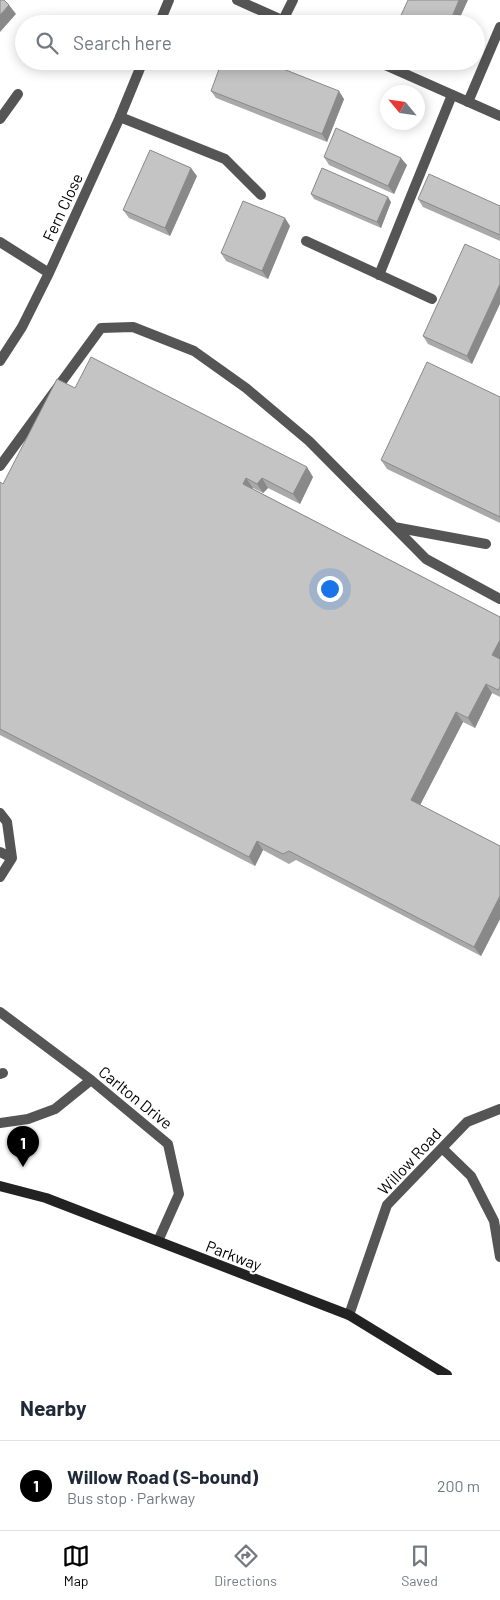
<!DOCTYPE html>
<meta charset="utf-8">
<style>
:root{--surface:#fff;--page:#f2f2f3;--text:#1f2937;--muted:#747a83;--line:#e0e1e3;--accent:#000}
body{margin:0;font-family:Barlow,sans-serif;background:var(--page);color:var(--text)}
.compass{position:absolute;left:380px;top:85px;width:45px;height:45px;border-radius:50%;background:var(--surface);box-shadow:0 2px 12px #0003;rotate:299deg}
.you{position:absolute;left:329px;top:588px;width:18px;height:18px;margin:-12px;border:4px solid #fff;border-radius:50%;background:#1a73e8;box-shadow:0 0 0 8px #1a73e833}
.badge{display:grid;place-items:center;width:32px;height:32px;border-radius:50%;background:var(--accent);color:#fff;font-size:16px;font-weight:700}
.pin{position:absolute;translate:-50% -41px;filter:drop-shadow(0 1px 2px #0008)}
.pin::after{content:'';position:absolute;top:26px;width:18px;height:15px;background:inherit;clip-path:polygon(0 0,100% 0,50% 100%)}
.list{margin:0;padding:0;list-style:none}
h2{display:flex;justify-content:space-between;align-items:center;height:65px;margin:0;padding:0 20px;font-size:21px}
h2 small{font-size:16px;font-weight:400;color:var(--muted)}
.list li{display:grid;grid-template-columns:32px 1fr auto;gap:15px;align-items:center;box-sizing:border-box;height:90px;padding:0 20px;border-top:1px solid var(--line)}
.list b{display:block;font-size:19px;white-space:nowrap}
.list p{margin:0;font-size:16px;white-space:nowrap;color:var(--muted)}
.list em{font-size:16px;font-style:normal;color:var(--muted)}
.icon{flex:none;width:28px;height:28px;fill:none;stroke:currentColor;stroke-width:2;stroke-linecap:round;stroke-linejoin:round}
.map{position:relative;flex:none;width:500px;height:1375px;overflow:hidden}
.search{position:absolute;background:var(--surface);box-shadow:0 2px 12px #0003;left:15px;right:15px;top:15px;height:55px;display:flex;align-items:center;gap:12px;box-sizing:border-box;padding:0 18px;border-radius:28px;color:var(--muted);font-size:19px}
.sheet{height:155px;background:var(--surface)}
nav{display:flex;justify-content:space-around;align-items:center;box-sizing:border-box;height:70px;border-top:1px solid var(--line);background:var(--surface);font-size:14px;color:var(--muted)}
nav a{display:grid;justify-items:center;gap:2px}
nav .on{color:var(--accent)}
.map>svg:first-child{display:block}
</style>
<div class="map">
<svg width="500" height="1375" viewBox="0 0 500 1375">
<rect width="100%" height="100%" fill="#fff"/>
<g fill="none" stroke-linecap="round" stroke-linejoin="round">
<path stroke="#555" stroke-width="10" d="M283 20 293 0
M468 102 500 27
M120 117 225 159 261 195
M0 119 18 94
M306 241 432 299
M379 275 452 95
M0 466 101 328 133 327 194 351 246 388 309 441 426 559 500 599
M394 527 486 544
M0 813 7 822 12 858
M0 852 12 858 0 877
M0 1012 91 1080 168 1144 179 1194 158 1241
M0 1074 3 1073
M0 1123 28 1119 55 1109 91 1080
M442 1148 471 1176 494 1221 500 1257
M349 1315 387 1205 467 1122 500 1109"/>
<path stroke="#555" stroke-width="10" d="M237 0 291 24
M159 24 169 0
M376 61 500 116
M0 242 49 273
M0 361 22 327 49 273 120 117 143 61"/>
<path stroke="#222" stroke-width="10" d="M0 1186 46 1198 349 1315 447 1375"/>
</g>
<path fill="#a9a9a9" d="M211 91 344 99 327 142 216 98Z
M324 157 407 165 394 194 329 165Z
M197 176 170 236 129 218 123 210Z
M311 194 391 202 381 228 314 199Z
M418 199 500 206V241L423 207Z
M290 226 268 279 226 261 221 253Z
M500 260 472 364 428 344 423 336Z
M75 388 313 477 300 504 268 488 263 493 253 488V489L500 617V697L492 693 475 728 463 722 420 805 500 846V919L481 956 296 860 289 864 263 850 255 866 0 735V482L3 484Z
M500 397V523L387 469 381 460Z"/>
<path fill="#898989" d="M459 0H468L457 24H449Z
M9 5 16 14 0 32V15Z
M339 91 344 99 327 142 322 134Z
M401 158 407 165 394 194 388 186Z
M191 168 197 176 170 236 165 228Z
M388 197 391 202 381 228 377 222Z
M285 218 290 226 268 279 262 271Z
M500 284V304L472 364 467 356Z
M307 467 313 477 300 504 293 494Z
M246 478 253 488 250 493 243 484Z
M262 478 268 488 263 493 257 484Z
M500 640V663L492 655Z
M486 684 492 693 475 728 468 718Z
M456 712 463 722 418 809 411 800Z
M257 841 263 850 255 866 249 857Z
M500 896V919L481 956 474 947Z"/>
<path fill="#c4c4c4" stroke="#898989" d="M0 0H4L9 5 0 15Z
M408 0H459L449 24H397Z
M222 61H263L339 91 322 134 211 91Z
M336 128 401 158 388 186 324 157Z
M150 150 191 168 165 228 123 210Z
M322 168 388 197 377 222 311 194Z
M429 174 500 206V235L418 199Z
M243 201 285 218 262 271 221 253Z
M465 244 500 260V284L467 356 423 336Z
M91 357 307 467 293 494 262 478 257 484 246 478 243 484 500 617V640L492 655 500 659V687L498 690 486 684 468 718 456 712 411 800 500 846V896L474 947 289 851 283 854 257 841 249 857 0 729V482L3 484 57 379 75 388Z
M427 362 500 397V517L381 460Z"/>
<g text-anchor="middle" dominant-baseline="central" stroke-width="4" stroke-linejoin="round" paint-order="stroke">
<g font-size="16" fill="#000" stroke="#fff">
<text transform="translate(62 207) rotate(-65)">Fern Close</text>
<text transform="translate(136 1097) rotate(39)">Carlton Drive</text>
<text transform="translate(409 1161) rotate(-47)">Willow Road</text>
<text transform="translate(234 1255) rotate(21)">Parkway</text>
</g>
</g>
</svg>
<svg class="compass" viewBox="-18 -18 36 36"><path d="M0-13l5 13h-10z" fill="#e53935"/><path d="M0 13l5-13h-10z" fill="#747a83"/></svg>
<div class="you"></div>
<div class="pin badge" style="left:23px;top:1167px">1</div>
<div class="search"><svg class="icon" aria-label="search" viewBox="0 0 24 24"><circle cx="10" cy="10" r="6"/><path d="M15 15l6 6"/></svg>Search here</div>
</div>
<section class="sheet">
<h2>Nearby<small></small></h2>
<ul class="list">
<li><span class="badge">1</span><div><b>Willow Road (S-bound)</b><p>Bus stop · Parkway</p></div><em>200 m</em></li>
</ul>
</section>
<nav>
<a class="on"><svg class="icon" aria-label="map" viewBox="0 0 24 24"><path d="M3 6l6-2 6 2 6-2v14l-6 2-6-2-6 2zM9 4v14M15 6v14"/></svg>Map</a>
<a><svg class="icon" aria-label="directions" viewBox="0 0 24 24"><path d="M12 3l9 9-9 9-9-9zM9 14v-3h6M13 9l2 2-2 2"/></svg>Directions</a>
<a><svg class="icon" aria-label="saved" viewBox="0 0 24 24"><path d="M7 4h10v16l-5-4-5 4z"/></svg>Saved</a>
</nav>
